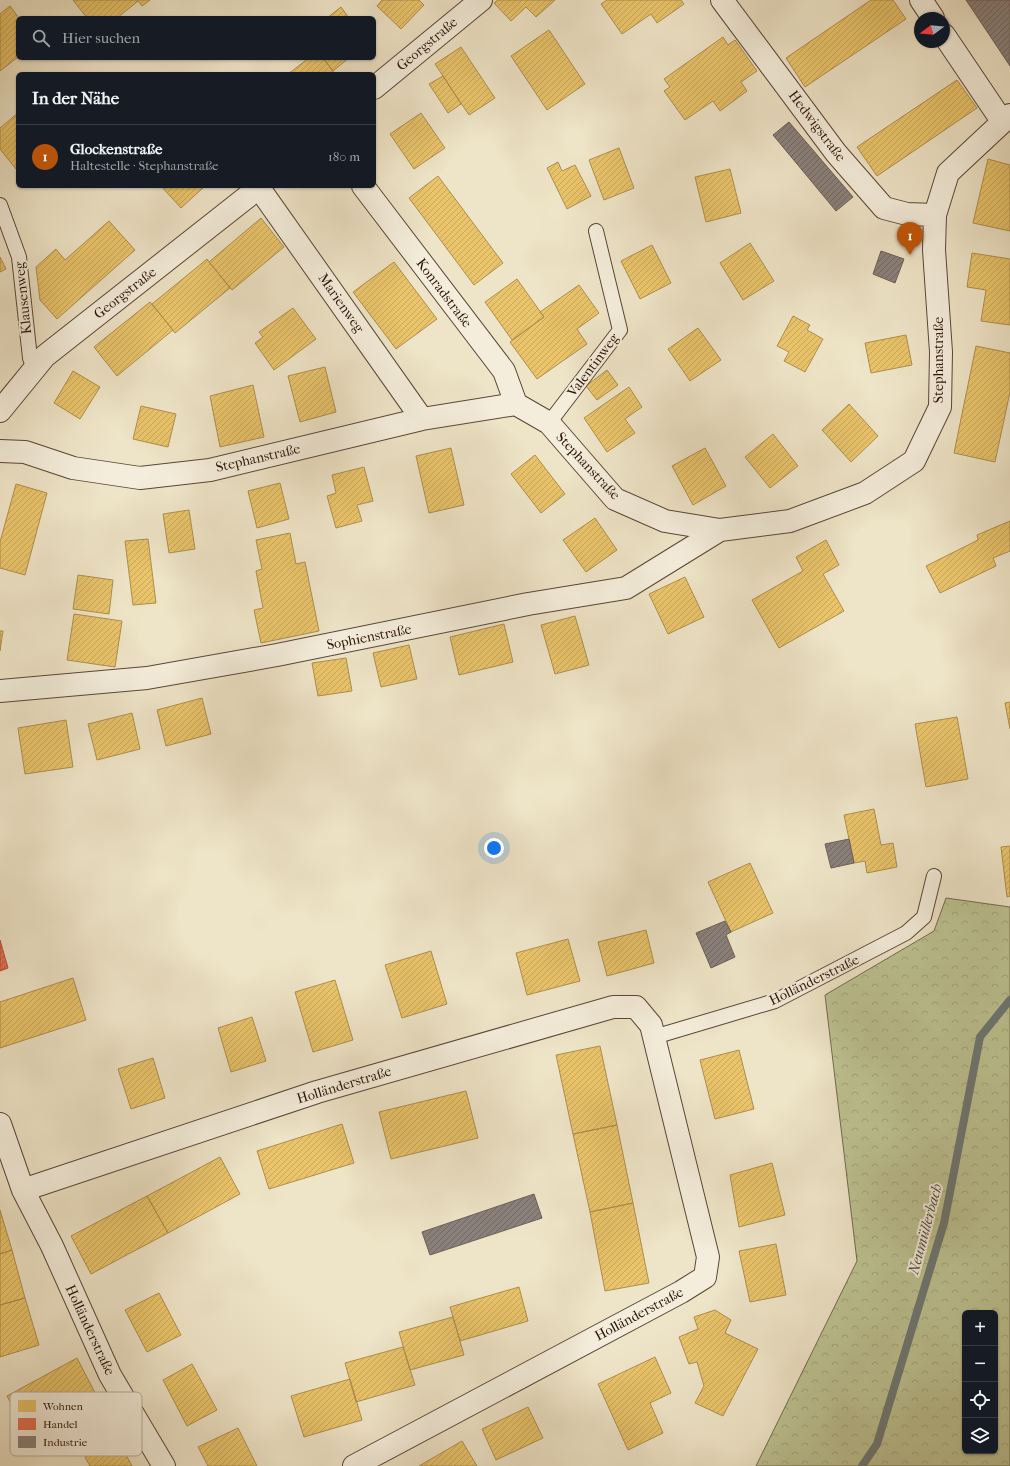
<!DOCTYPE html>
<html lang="de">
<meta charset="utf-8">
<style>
:root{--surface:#171b24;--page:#20242c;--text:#f1f3f6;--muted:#9ea1a6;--line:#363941;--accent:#b45309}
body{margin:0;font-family:"IM FELL French Canon",serif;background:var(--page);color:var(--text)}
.controls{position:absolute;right:12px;bottom:12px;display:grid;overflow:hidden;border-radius:6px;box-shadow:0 1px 3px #0004}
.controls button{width:36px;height:36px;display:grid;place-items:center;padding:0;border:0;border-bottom:1px solid var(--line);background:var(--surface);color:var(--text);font:20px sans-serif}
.compass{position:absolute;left:914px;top:12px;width:36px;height:36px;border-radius:50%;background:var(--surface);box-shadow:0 1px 3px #0004;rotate:254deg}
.you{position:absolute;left:494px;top:848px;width:14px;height:14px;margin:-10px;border:3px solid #fff;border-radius:50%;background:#1a73e8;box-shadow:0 0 0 6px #1a73e833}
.badge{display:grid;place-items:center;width:26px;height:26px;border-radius:50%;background:var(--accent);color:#fff;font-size:13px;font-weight:700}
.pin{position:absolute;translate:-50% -33px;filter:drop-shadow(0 1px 2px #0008)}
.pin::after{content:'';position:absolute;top:21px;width:14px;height:12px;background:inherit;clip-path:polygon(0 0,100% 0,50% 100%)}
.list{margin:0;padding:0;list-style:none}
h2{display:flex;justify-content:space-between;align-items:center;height:52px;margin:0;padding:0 16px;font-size:17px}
h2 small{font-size:13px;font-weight:400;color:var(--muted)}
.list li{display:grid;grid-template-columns:26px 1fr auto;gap:12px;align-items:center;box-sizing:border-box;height:64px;padding:0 16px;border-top:1px solid var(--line)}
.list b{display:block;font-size:15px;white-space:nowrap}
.list p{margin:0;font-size:13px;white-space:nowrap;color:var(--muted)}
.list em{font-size:13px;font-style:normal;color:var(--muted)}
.icon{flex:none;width:22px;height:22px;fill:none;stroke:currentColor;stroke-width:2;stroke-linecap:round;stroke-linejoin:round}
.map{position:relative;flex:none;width:1010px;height:1466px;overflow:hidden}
.search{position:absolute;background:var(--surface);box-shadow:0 1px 3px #0004;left:16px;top:16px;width:360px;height:44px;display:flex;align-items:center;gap:10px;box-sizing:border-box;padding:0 14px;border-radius:6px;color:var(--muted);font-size:15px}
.panel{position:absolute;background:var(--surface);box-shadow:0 1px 3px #0004;left:16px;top:72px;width:360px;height:116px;border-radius:6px}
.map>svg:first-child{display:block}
</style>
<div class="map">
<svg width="1010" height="1466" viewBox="0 0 1010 1466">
<defs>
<pattern id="forest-crowns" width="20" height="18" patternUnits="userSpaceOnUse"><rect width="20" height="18" fill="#bdc292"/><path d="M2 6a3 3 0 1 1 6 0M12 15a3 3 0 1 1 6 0" fill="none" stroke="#a2a67c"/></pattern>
<pattern id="homes-hatch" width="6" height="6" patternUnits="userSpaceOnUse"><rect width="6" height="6" fill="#e9c46a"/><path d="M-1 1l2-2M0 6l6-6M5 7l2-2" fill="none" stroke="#c8a75a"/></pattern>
<pattern id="shops-hatch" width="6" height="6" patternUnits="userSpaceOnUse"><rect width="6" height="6" fill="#e76f51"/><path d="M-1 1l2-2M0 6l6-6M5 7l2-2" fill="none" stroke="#bb5a41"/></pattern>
<pattern id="industry-hatch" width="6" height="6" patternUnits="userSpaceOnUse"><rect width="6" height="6" fill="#8a817c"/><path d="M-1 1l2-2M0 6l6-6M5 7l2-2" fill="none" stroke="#716864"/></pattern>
</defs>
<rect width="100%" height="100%" fill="#eee4c7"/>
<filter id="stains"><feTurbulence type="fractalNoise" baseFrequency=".005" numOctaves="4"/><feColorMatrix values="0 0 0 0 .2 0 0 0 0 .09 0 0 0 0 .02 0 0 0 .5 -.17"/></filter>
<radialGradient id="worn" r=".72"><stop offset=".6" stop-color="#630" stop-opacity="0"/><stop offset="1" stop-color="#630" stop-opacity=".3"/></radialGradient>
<path fill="url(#forest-crowns)" stroke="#726a4c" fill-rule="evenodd" d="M946 898 1010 907V1466H756L857 1261 825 995 934 931ZM965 1313H995V1451H965Z"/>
<path fill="url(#homes-hatch)" stroke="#af8e4c" d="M73 0H150L142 6 138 1 117 18H87Z
M382 0H419L424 5 401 29 377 6Z
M498 0H555L536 17 526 7 511 21 494 3Z
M607 0H681L684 4 657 23 651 14 622 34 601 4Z
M871 0H893L906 19 805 87 786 58Z
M10 6 19 18 18 57 0 71V14Z
M341 7 349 18H327Z
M549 30 585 84 547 110 511 56Z
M723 37 728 45 735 40 757 71 741 82 747 91 720 111 713 101 685 120 664 91 670 87 664 79Z
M461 47 495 98 469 115 435 64Z
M309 58H323L335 74H288Z
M323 58H349L333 71Z
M443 76 461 104 448 113 429 84Z
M957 80 977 108 877 176 857 147Z
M18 113V167L16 169 0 149V128Z
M421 113 445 148 414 169 390 134Z
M619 148 634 188 604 200 589 160Z
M988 159 1010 165V231L973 223Z
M558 162 562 171 575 165 591 196 567 209 547 168Z
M730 169 741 213 706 222 695 177Z
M438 176 503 263 474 285 409 198Z
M161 186H205L181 208Z
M261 218 284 247 232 290 209 262Z
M109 221 135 250 57 319 40 300 36 267 56 249 65 260Z
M750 243 774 281 743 300 720 263Z
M652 245 671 283 640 299 621 261Z
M972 253 1010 259V325L981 321 986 290 967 287Z
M0 257 6 269 0 272Z
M207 259 230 288 175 333 152 304Z
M394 262 437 319 396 349 353 292Z
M517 279 544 317 512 340 485 302Z
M579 285 599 313 577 329 587 344 537 379 510 342 544 317 540 312Z
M150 302 173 330 117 376 94 347Z
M293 308 316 339 274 370 255 343 263 337 259 332Z
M793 316 810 325 807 330 823 339 805 372 784 361 789 352 777 346Z
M698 328 721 360 690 381 668 349Z
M906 335 912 365 871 373 865 343Z
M976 346 1010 353V392L995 462 954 453Z
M325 367 336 412 300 422 288 376Z
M607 370 618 385 597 400 586 386Z
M73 371 100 387 80 419 54 403Z
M253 385 264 437 220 447 210 396Z
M629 387 642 407 625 419 635 433 607 452 584 418Z
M849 404 878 436 851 462 822 430Z
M141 406 176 414 168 447 133 439Z
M773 434 798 466 770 488 745 457Z
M451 448 464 505 429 513 416 456Z
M705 448 726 486 693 505 672 466Z
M535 455 565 494 541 513 511 474Z
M364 467 373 501 357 505 362 521 336 528 327 496 336 493 332 475Z
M280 483 289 519 257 528 248 491Z
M16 484 47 493 25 575 0 568V542Z
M189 510 195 549 169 553 163 514Z
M595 518 617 550 586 572 563 540Z
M1010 521V551L993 558 996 566 940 593 926 566 978 540 977 535Z
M290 533 296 564 305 562 319 631 261 643 254 610 263 608 256 571 262 569 256 540Z
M148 539 156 603 133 605 125 541Z
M826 540 839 565 823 574 844 611 779 648 752 600 803 571 796 557Z
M78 575 113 580 109 614 73 609Z
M685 577 704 617 668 634 649 594Z
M74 614 122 621 115 667 67 660Z
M575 616 589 665 555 674 541 625Z
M504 624 513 662 459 675 450 637Z
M0 631H3L0 651Z
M409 645 417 679 381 687 373 653Z
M346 658 352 691 318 696 312 663Z
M202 698 211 734 166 746 157 710Z
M1010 702V729L1005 703Z
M132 713 140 749 97 760 88 724Z
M957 717 968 779 926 787 915 724Z
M66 720 73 767 25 774 18 728Z
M874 809 881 845 893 843 897 867 867 873 865 861 854 863 844 815Z
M1010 846V896L1007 897 1001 847Z
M750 863 773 913 731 932 708 882Z
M646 930 654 963 607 976 598 942Z
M568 939 580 981 527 995 516 953Z
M431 951 447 1004 402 1018 385 965Z
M73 978 86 1020 0 1048V1002Z
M335 980 353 1040 313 1052 295 992Z
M252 1017 266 1061 231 1072 218 1028Z
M600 1046 617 1125 573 1134 556 1055Z
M739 1050 754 1109 715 1119 700 1060Z
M153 1058 165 1098 131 1109 118 1069Z
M466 1091 478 1138 391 1159 379 1112Z
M342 1124 354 1163 269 1189 257 1151Z
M617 1125 633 1203 590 1212 573 1134Z
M220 1157 240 1194 168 1233 147 1196Z
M772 1163 785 1215 739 1227 730 1175Z
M147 1196 168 1233 91 1274 71 1236Z
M633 1203 649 1283 605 1291 590 1212Z
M0 1210 12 1250 0 1254Z
M776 1244 786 1295 750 1302 739 1251Z
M12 1250 25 1298 0 1305V1254Z
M519 1287 528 1321 460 1341 450 1307Z
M159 1293 181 1335 147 1352 125 1310Z
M25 1298 39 1345 0 1357V1305Z
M715 1310 731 1320 725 1333 758 1349 723 1416 695 1403 704 1386 697 1362 689 1364 679 1337 698 1329 694 1317Z
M453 1317 464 1355 410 1370 399 1332Z
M403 1347 415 1385 356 1402 345 1363Z
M655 1357 671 1393 650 1403 663 1433 628 1450 598 1384Z
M77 1358 103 1408 79 1421 68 1401 23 1426 7 1396Z
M192 1364 217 1410 187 1426 163 1380Z
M350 1379 362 1420 304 1437 291 1396Z
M528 1407 543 1438 496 1460 482 1429Z
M238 1428 257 1466H208L198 1447Z
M118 1440 132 1466H90L85 1457Z
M462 1441 477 1466H419Z"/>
<path fill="url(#shops-hatch)" stroke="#ae533b" d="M0 940 8 968 0 971Z"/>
<path fill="url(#industry-hatch)" stroke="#6d5f59" d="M966 0H1010V66Z
M789 122 853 197 836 211 773 135Z
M881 251 904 259 895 283 873 274Z
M849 839 854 863 831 868 825 844Z
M725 921 731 932 726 935 735 957 711 968 696 933Z
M534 1194 542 1218 430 1255 422 1232Z"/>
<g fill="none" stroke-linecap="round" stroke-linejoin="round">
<path stroke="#6e7874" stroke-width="8" d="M862 1466 877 1444 944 1223 980 1037 1010 1000"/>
<defs>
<path id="service" d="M0 205 19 257 30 358 34 369
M549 423 620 330 596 231
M654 1037 775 1001 906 933 924 917 934 876"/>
<path id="minor" d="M722 0 836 153 884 208 907 214 935 215
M921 0 933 18
M944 35 1002 121
M374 88 481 0
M363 186 504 371 516 404
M259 188 422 419
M0 411 45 356 261 186
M0 451 25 452 73 468 140 478 210 470 422 419 516 404 549 423 615 499 665 521 720 530 790 521 865 493 914 461 940 407 941 352 934 250 935 215 948 173 1010 115
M0 691 147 678 277 655 528 604 626 588 720 530
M0 1124 23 1190 52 1246 110 1375 164 1466
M23 1190 317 1092 613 1007H636L651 1025 708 1257 705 1277 681 1292 354 1466"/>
</defs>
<use href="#service" stroke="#5a4637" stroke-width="16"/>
<use href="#minor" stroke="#5a4637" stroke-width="24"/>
<use href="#service" stroke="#f4eddb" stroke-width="14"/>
<use href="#minor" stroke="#f4eddb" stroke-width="22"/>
</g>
<g text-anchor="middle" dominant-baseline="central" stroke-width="4" stroke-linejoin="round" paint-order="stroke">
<g font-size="14" fill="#281107" stroke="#f4eddb">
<text transform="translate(427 44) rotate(-40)">Georgstraße</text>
<text transform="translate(817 126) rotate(53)">Hedwigstraße</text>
<text transform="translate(125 293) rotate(-38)">Georgstraße</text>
<text transform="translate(444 293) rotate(53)">Konradstraße</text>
<text transform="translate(23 298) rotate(-96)">Klausenweg</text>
<text transform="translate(341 303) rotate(55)">Marienweg</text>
<text transform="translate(938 360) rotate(-90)">Stephanstraße</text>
<text transform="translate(593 365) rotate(-53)">Valentinweg</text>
<text transform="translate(258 458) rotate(-13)">Stephanstraße</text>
<text transform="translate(588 466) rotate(47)">Stephanstraße</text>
<text transform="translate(369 637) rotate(-11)">Sophienstraße</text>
<text transform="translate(814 980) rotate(-26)">Holländerstraße</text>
<text transform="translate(344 1085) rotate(-17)">Holländerstraße</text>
<text transform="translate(639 1314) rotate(-28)">Holländerstraße</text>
<text transform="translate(90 1330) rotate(65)">Holländerstraße</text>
</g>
<g font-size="15" font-style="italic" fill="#514d47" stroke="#f4eddb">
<text transform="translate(925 1229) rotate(-75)">Neumüllerbach</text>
</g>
</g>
<rect x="10" y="1392" width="132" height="64" rx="6" fill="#f4eddb" stroke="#b7ab9b" stroke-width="1"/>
<rect x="18" y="1400" width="18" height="12" fill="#e9c46a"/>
<rect x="18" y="1418" width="18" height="12" fill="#e76f51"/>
<rect x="18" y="1436" width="18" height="12" fill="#8a817c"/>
<g font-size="11" fill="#281107">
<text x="43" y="1410">Wohnen</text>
<text x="43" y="1428">Handel</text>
<text x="43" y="1446">Industrie</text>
</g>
<rect width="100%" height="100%" filter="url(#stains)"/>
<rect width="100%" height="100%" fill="url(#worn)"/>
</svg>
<div class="controls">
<button>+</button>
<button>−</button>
<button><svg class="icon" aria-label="locate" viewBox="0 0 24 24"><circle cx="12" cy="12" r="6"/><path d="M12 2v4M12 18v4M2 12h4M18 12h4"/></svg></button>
<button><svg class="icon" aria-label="layers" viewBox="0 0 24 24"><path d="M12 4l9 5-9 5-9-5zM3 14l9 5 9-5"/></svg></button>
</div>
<svg class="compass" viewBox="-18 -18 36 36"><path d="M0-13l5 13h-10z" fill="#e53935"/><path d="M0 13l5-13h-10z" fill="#9ea1a6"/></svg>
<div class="you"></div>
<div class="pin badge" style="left:910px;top:255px">1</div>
<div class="search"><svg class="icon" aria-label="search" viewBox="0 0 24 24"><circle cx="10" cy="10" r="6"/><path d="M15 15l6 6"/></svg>Hier suchen</div>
<section class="panel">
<h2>In der Nähe<small></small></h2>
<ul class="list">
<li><span class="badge">1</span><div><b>Glockenstraße</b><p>Haltestelle · Stephanstraße</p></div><em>180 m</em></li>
</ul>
</section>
</div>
